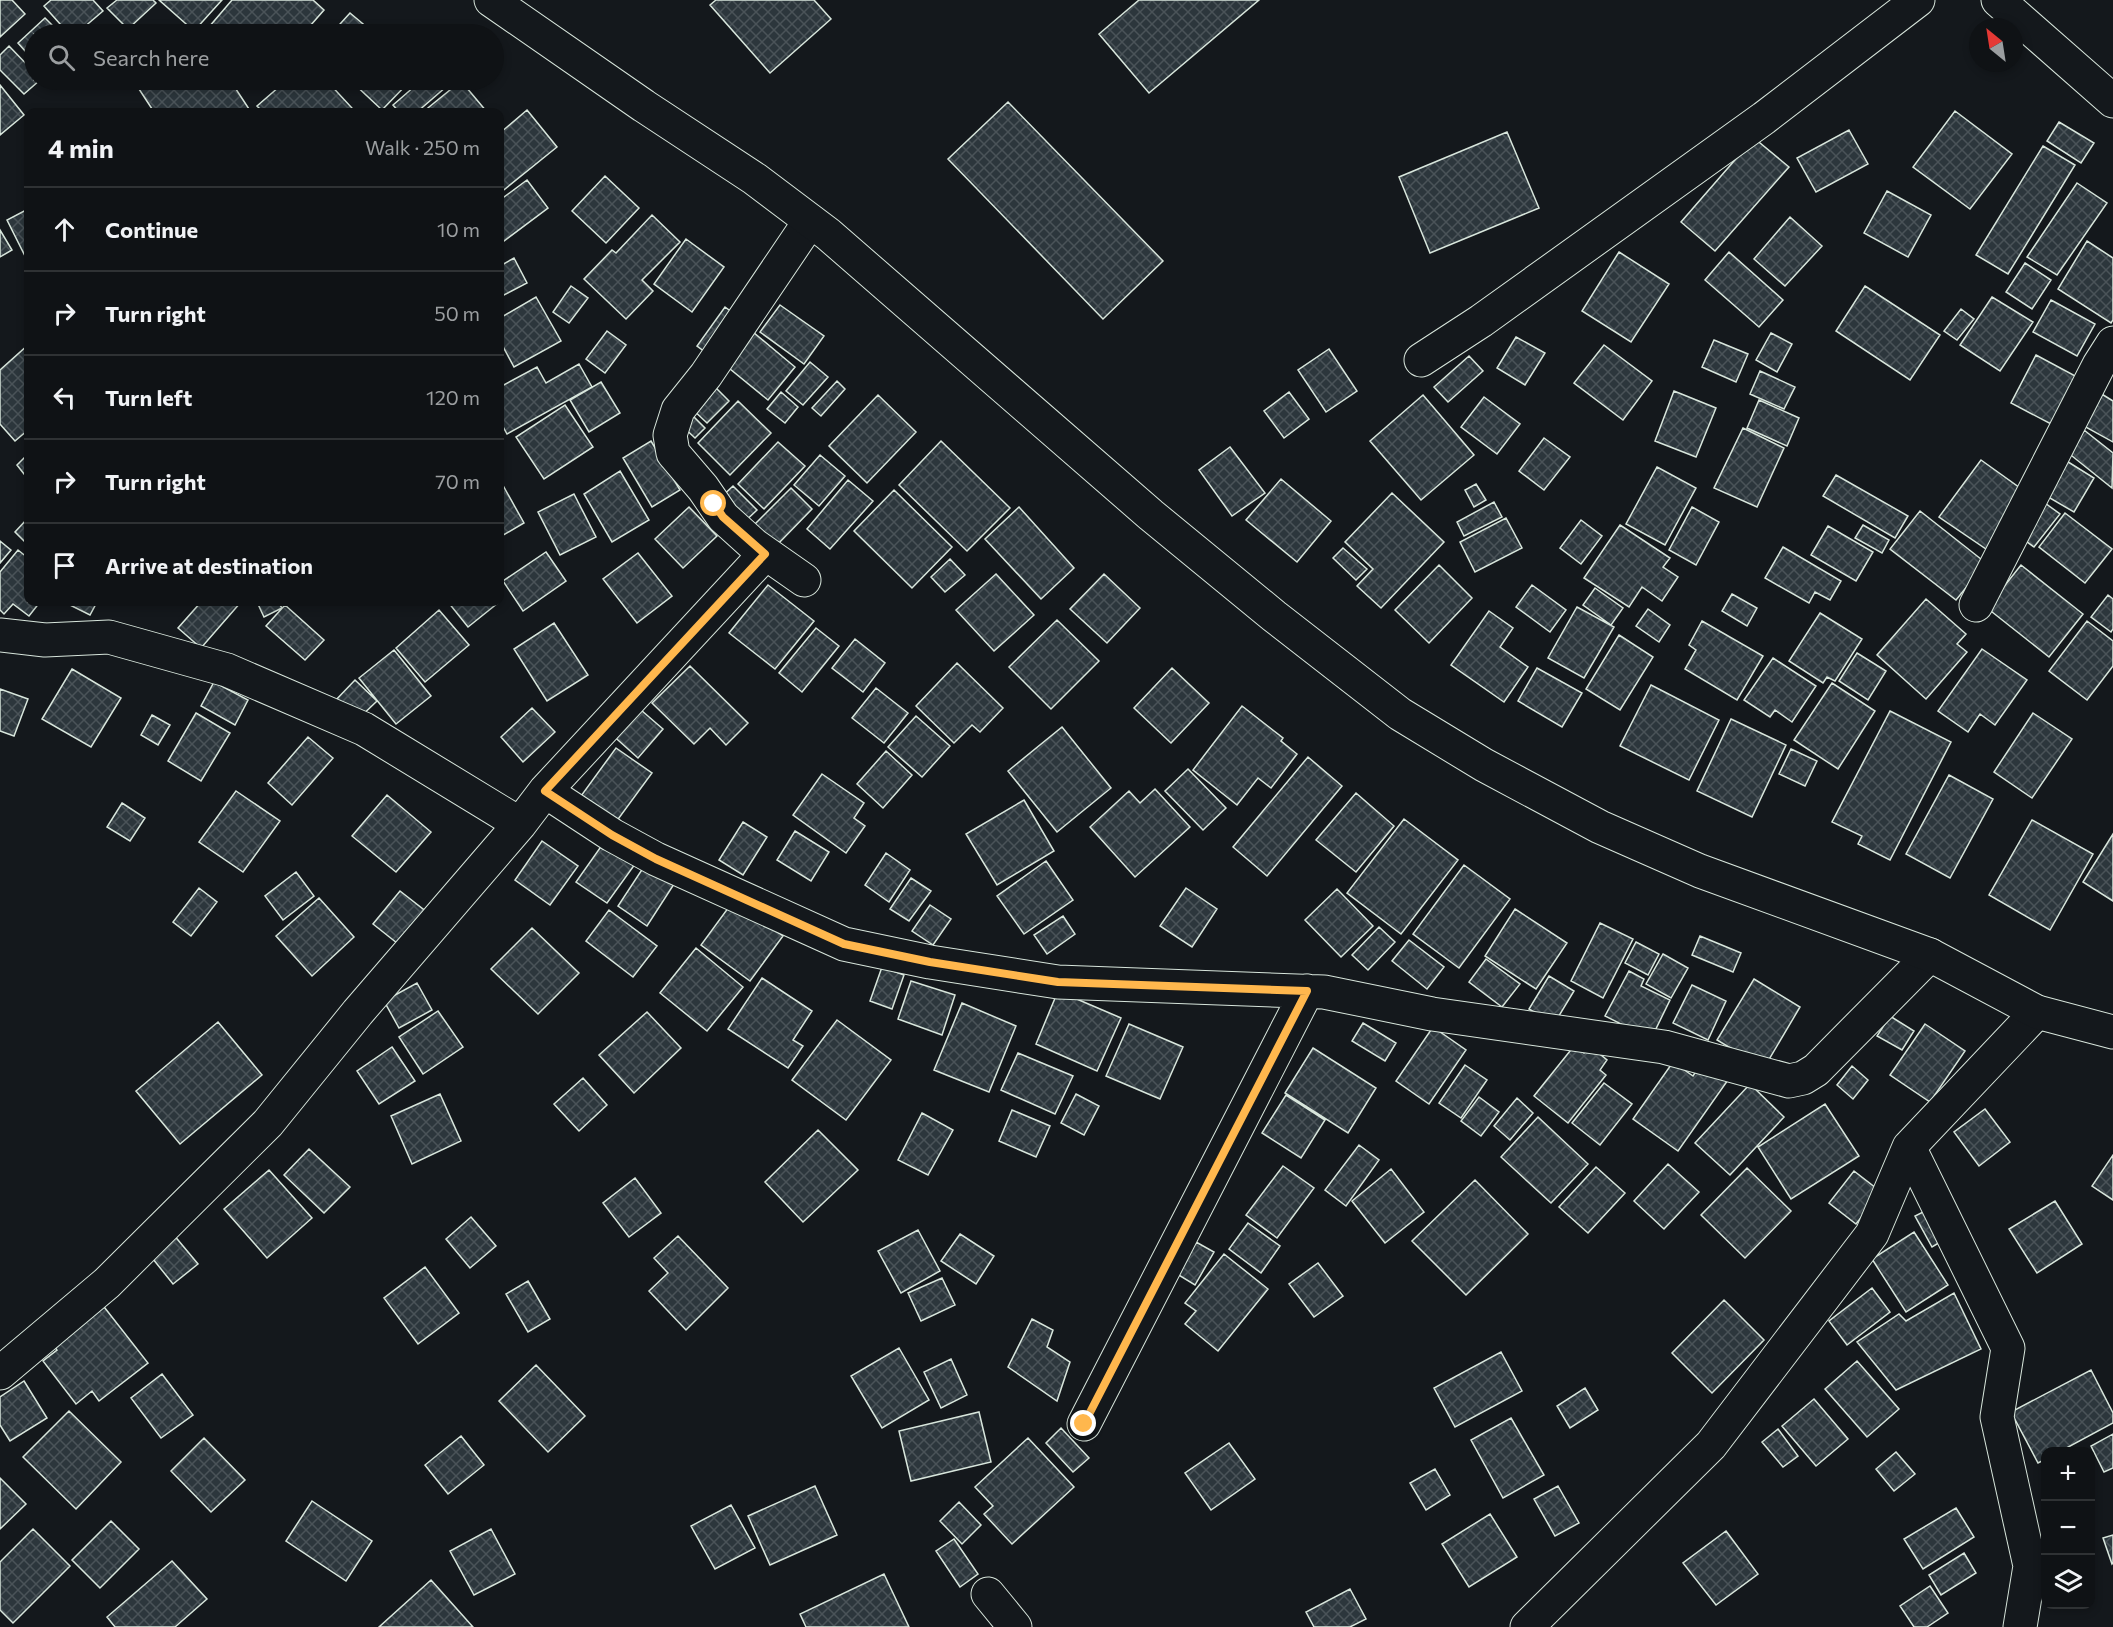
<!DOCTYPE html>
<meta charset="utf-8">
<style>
:root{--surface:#0f1215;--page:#1d2022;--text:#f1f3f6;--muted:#9b9ea0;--line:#2f3234}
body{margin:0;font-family:Commissioner,sans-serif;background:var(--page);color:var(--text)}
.controls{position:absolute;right:18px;bottom:18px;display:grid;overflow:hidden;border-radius:12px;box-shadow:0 3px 9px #0003}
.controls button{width:54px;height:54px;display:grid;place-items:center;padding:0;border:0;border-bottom:2px solid var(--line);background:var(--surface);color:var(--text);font:30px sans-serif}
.compass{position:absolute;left:1969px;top:18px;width:54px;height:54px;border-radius:50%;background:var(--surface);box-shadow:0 3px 9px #0003;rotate:330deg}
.stop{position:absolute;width:18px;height:18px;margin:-14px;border:4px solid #ffb74d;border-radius:50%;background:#fff}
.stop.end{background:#ffb74d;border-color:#fff;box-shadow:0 2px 6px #0008}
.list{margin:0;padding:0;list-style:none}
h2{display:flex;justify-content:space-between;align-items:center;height:78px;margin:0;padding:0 24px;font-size:26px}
h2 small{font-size:20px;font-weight:400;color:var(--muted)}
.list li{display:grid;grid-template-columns:39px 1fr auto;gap:18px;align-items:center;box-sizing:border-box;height:84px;padding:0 24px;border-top:2px solid var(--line)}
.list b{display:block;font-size:22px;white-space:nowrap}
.list em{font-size:20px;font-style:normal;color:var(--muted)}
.icon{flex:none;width:33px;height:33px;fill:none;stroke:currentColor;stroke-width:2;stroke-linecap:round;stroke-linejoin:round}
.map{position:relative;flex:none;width:2113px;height:1627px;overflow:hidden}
.search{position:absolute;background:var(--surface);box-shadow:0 3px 9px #0003;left:24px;top:24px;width:480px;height:66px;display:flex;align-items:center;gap:15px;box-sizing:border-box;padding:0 21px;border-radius:33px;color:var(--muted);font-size:22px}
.panel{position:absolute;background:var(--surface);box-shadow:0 3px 9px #0003;left:24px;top:108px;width:480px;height:498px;border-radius:12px}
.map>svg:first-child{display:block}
</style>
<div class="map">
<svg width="2113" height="1627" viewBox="0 0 2113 1627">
<defs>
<pattern id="building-cross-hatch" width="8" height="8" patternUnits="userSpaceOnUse" patternTransform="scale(1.5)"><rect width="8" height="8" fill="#2c363c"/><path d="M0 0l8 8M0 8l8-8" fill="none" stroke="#4a5358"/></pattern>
</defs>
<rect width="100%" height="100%" fill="#14181c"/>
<path fill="url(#building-cross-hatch)" stroke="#d8e6dc" stroke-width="1.5" d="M0 0H12L25 14 0 37Z
M51 0H93L103 11 76 34H69L44 6Z
M117 0H153L156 3 128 29 107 8Z
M159 0H222L194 31Z
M232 0H313L324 10 303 34H218L209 27Z
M716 0H814L831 19 770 73 710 5Z
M1139 0H1259L1149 93 1099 34Z
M350 13 375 34H331Z
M45 18 61 34H34V61L18 43Z
M9 46 34 72V80H40L24 94 0 70V55Z
M148 80H230L251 112H154L137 86Z
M287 80H326L352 108 346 112H263L257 106Z
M350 80H411L382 110Z
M422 80H454L417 112H399L393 105Z
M461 81 487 112H423Z
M0 85 24 115 0 135Z
M1008 102 1163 261 1103 319 948 159Z
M527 110 557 147 500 193V133Z
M1955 111 2012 154 1970 209 1913 167Z
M2059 122 2094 143 2081 163 2047 141Z
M1849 130 1868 164 1816 192 1797 158Z
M1507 132 1539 208 1430 253 1399 177Z
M1754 138 1789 167 1715 251 1681 222Z
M2043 146 2075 165 2008 274 1976 255Z
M605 176 639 208 606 243 572 211Z
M527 180 548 208 500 244V200Z
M2077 183 2107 203 2057 275 2027 257Z
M1887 191 1931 215 1908 257 1864 233Z
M28 209V262L7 220Z
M652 215 680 242 642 280 653 291 626 319 584 279 612 250 616 253Z
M1790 217 1822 246 1785 286 1754 259Z
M0 230 12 250 0 257Z
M686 239 724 267 692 312 654 284Z
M2087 241 2113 258V320L2111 323 2058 289Z
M1619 252 1669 284 1631 342 1582 311Z
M1729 252 1783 300 1759 327 1705 280Z
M514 258 527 283 500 297V266Z
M2025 263 2051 280 2032 309 2006 292Z
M571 286 588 298 569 323 553 312Z
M1865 286 1940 335 1910 380 1836 331Z
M536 297 561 341 514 367 500 341V318Z
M1992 297 2033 322 2000 371 1960 345Z
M2051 300 2095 324 2077 356 2033 332Z
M780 305 824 336 804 364 760 332Z
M725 307 740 318 712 357 697 346Z
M1961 309 1974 319 1957 340 1944 331Z
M747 327 795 367 768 400 719 360Z
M607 331 626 345 605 373 586 359Z
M1771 333 1792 344 1777 372 1756 360Z
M1516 337 1545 353 1525 385 1497 368Z
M1714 340 1748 354 1736 382 1702 367Z
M28 345V430L15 441 0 424V370Z
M1604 345 1652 381 1623 420 1574 383Z
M1329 349 1357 391 1326 412 1298 370Z
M2036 355 2079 378 2053 425 2011 403Z
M1469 356 1483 371 1448 402 1434 387Z
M810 362 828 377 803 405 786 391Z
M579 364 592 387 507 434 500 421V387L537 367 546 383Z
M1760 371 1795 387 1784 409 1750 394Z
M837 381 845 389 821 416 812 408Z
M601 382 620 413 589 432 570 400Z
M711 383 729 401 707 423 689 406Z
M1674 391 1716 408 1696 457 1655 441Z
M781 392 798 407 785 423 767 409Z
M1289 392 1309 419 1284 438 1264 411Z
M2100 393 2113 401V442L2082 425Z
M878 395 916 432 867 483 829 446Z
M1423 395 1474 455 1421 500 1370 441Z
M1484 397 1520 424 1497 454 1461 427Z
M1759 400 1799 418 1787 446 1747 428Z
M738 401 771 433 730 475 698 443Z
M565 405 593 447 544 479 516 437Z
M689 412 705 428 695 438 678 422Z
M1743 428 1784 448 1757 507 1714 488Z
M2084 430 2113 453 2112 488 2067 452Z
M1544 438 1570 457 1544 490 1519 471Z
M651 441 680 490 652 507 623 458Z
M941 441 1010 508 967 551 899 485Z
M778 442 805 466 764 509 738 484Z
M1230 447 1265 493 1232 516 1199 470Z
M28 454V479L17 465Z
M820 455 845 476 819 506 794 485Z
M1981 460 2027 493 1986 549 1939 517Z
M2065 460 2094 478 2074 512 2043 494Z
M1657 467 1696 488 1665 545 1626 524Z
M620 471 649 520 612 542 584 494Z
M1836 475 1908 516 1895 538 1823 496Z
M1281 479 1331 521 1297 562 1246 520Z
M500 480 524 523 500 537Z
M848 480 873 501 830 549 807 529Z
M1476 484 1486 500 1474 507 1465 490Z
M733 486 757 510 740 526 716 502Z
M791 488 812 509 776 546 754 525Z
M894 490 952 547 912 588 854 531Z
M1392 493 1444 542 1381 608 1357 586 1373 569 1345 542Z
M574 494 596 537 560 555 538 512Z
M1494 502 1502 517 1464 536 1457 522Z
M2045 503 2060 514 2034 547 2019 536Z
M689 507 717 536 683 568 655 539Z
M1019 507 1074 568 1041 599 985 539Z
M1692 507 1719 522 1696 565 1669 550Z
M1920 511 1986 563 1956 600 1890 549Z
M2065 513 2112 549 2085 583 2039 547Z
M28 518V545L15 532Z
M1506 518 1522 548 1475 572 1460 542Z
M1581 520 1602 536 1581 564 1560 548Z
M1620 525 1670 558 1663 567 1678 577 1662 601 1642 587 1629 607 1584 578Z
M1863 525 1889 540 1882 553 1855 538Z
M1828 526 1873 552 1856 581 1811 555Z
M0 541 11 550 0 563Z
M1783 547 1841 581 1830 600 1815 592 1809 603 1765 578Z
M1343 548 1367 569 1356 580 1333 558Z
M18 550 28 558V602H40L29 616 13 604 4 614 0 610V572Z
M546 552 566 581 523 611 503 581Z
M638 553 672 596 637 623 603 579Z
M950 559 965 575 945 592 931 577Z
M1439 565 1472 598 1429 643 1395 610Z
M2021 565 2083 614 2049 657 1987 608Z
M996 574 1034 615 994 651 956 610Z
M1104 574 1140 608 1107 643 1070 609Z
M768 585 814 621 775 669 729 633Z
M1532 585 1566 610 1550 632 1516 607Z
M1595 588 1623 608 1611 625 1583 605Z
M1732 594 1757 608 1747 626 1722 611Z
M2108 595 2113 599V629L2111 632 2091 617Z
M1926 599 1966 634 1957 644 1967 652 1926 699 1877 655Z
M64 602H97L90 615Z
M201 602H241L201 648 178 628Z
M257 602H278L282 608 264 617Z
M448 602H497L498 603 468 627Z
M285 605 324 640 305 660 266 626Z
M1577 607 1614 627 1584 678 1548 658Z
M1648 609 1670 625 1659 642 1636 626Z
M439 610 469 645 425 682 396 648Z
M1489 611 1513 628 1500 647 1528 667 1504 702 1451 665Z
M1820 613 1862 639 1835 681 1827 677 1823 683 1789 661Z
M1057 620 1099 661 1051 709 1009 667Z
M1702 621 1763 656 1737 700 1685 669 1696 650 1689 645Z
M2087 621 2113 641V666L2087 700 2049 671Z
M554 623 588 675 547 701 514 649Z
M816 628 839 646 802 692 779 673Z
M1619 635 1653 657 1620 710 1586 689Z
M855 639 885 663 863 692 832 668Z
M1982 649 2027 680 1995 725 1980 714 1968 732 1938 711Z
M394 650 431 696 396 724 359 678Z
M1857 653 1886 671 1868 700 1839 681Z
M1773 658 1816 686 1792 722 1775 710 1770 717 1744 700Z
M957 663 1003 708 980 732 972 725 954 743 916 706Z
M690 666 748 723 726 745 710 728 694 744 652 703Z
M1172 668 1209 703 1171 743 1134 708Z
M1537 668 1582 693 1562 727 1518 701Z
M72 669 121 698 91 747 42 719Z
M355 680 377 701 355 722 334 702Z
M214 682 248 700 235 725 201 706Z
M1832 683 1875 711 1838 769 1794 740Z
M1651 685 1719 720 1689 780 1620 746Z
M876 688 908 713 884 743 852 718Z
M0 689 28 699 14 736 0 731Z
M634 704 663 729 638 758 609 732Z
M1242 706 1283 738 1281 741 1297 754 1271 788 1258 778 1237 805 1193 770Z
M532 708 555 732 523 762 501 737Z
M1890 711 1951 742 1890 860 1858 844 1862 836 1832 822Z
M196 713 230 733 201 781 168 761Z
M2033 713 2072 739 2032 798 1994 772Z
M152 715 170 725 158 745 141 735Z
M916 716 950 746 922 777 888 747Z
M1731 719 1786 745 1752 817 1697 791Z
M1062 727 1111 788 1057 832 1008 771Z
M308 737 333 758 292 805 268 783Z
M616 748 652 773 616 822 581 796Z
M1791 749 1817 761 1805 786 1779 774Z
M886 751 912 775 883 808 857 784Z
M1308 757 1342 786 1267 876 1233 847Z
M1188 769 1226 808 1203 830 1165 791Z
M822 774 864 803 854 818 865 826 846 853 793 815Z
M1949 775 1993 799 1950 878 1906 854Z
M1155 789 1190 827 1135 877 1090 827 1129 791 1140 803Z
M236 791 280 821 243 872 199 842Z
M1356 793 1394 826 1356 872 1316 840Z
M387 795 431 832 396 872 352 836Z
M1024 800 1054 851 997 885 966 834Z
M122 803 145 818 130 841 107 827Z
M1404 819 1458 860 1401 934 1347 893Z
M2032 820 2093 854 2050 930 1989 895Z
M743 822 767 837 743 875 719 860Z
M795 831 829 852 811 881 777 860Z
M2113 834V901L2083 882Z
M607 838 638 860 607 903 576 882Z
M542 841 578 866 550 905 515 880Z
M886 853 910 870 889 902 865 885Z
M1046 861 1073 900 1024 934 997 896Z
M647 862 676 881 647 926 618 906Z
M1464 865 1510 899 1459 968 1413 934Z
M296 872 314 896 283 920 265 896Z
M911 878 931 891 909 921 890 909Z
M199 888 217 902 191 936 173 922Z
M1186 888 1217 909 1192 947 1160 926Z
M1337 889 1373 926 1341 957 1305 920Z
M400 891 428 913 402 947 373 924Z
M319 898 354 937 312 976 276 936Z
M734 900 783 936 750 981 701 945Z
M930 905 951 919 933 945 912 931Z
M1515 909 1567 943 1536 989 1485 956Z
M609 910 657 946 633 977 586 941Z
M1063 916 1075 934 1047 954 1034 935Z
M1600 923 1633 939 1603 998 1571 981Z
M1379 927 1395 942 1368 970 1352 955Z
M532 928 579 973 538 1014 491 969Z
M1700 936 1741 953 1733 972 1692 955Z
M1409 940 1444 967 1427 989 1392 961Z
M1636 942 1659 954 1648 975 1625 963Z
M696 948 743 987 707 1031 660 993Z
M1663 954 1688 968 1671 998 1646 984Z
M1486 959 1520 984 1502 1007 1469 982Z
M882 967 904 975 892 1009 870 1001Z
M1629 971 1644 979 1641 986 1670 1000 1651 1039 1605 1016Z
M1549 976 1574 991 1554 1024 1529 1009Z
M762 978 812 1011 793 1040 803 1046 788 1068 728 1029Z
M1754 979 1800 1007 1764 1068 1717 1040Z
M911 981 955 995 942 1035 898 1019Z
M417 983 432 1010 399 1028 384 1001Z
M1692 985 1726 1001 1708 1040 1673 1023Z
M1058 991 1121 1018 1097 1071 1036 1044Z
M962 1003 1016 1026 989 1092 934 1070Z
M438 1011 463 1047 423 1074 399 1037Z
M647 1012 681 1048 634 1093 599 1055Z
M1890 1016 1914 1031 1902 1050 1877 1036Z
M837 1020 891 1060 846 1120 792 1080Z
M218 1022 262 1075 180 1144 136 1091Z
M1363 1023 1396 1043 1385 1061 1352 1041Z
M1129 1024 1183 1047 1160 1099 1106 1076Z
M1925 1024 1965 1051 1930 1102 1890 1075Z
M1433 1027 1466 1050 1429 1104 1396 1081Z
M1574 1046 1584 1053 1590 1046 1607 1060 1600 1070 1606 1075 1568 1123 1534 1096Z
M392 1047 415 1081 379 1104 357 1071Z
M1313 1048 1376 1088 1348 1133 1285 1093Z
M1018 1053 1073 1076 1055 1114 1001 1090Z
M1673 1062 1693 1076 1702 1062 1728 1080 1678 1151 1633 1119Z
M1465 1065 1487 1080 1461 1118 1439 1103Z
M1852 1066 1868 1080 1853 1099 1837 1085Z
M583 1078 607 1105 579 1131 554 1104Z
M1604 1083 1632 1104 1600 1145 1572 1123Z
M1750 1084 1784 1117 1730 1175 1695 1143Z
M440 1094 461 1141 412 1164 391 1116Z
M1076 1094 1099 1106 1084 1135 1061 1123Z
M1286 1095 1325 1120 1301 1158 1262 1133Z
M1479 1097 1499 1112 1481 1136 1461 1121Z
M1517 1098 1533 1113 1510 1140 1494 1126Z
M1825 1104 1859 1156 1791 1199 1758 1147Z
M1985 1109 2010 1142 1979 1166 1954 1132Z
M1012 1110 1050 1126 1036 1157 999 1141Z
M922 1113 953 1130 928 1175 898 1160Z
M1538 1117 1588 1164 1551 1203 1501 1157Z
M818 1130 858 1170 803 1222 765 1182Z
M1359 1145 1379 1160 1346 1206 1325 1190Z
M309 1149 350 1187 324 1213 284 1175Z
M2113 1155V1200L2092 1186Z
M1668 1164 1699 1192 1664 1229 1634 1201Z
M1283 1166 1314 1188 1277 1238 1246 1215Z
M1596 1167 1625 1193 1588 1233 1559 1207Z
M1747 1168 1791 1211 1745 1258 1701 1215Z
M1391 1169 1424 1212 1385 1243 1352 1201Z
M269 1170 312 1218 267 1258 224 1209Z
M1854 1171 1881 1192 1856 1224 1829 1203Z
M635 1178 661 1213 629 1237 603 1203Z
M1475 1180 1528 1234 1466 1295 1412 1241Z
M2055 1201 2082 1244 2037 1273 2009 1229Z
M1933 1207 1949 1237 1932 1247 1915 1216Z
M471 1217 496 1246 470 1268 446 1239Z
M1248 1223 1280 1246 1261 1273 1229 1249Z
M918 1230 940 1271 901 1293 878 1251Z
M1914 1232 1948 1285 1906 1312 1872 1259Z
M173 1234 198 1264 173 1284 149 1254Z
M960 1234 994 1256 976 1284 941 1261Z
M678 1236 728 1288 686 1330 649 1291 668 1273 654 1258Z
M1196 1242 1214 1252 1195 1285 1177 1274Z
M1224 1254 1268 1289 1218 1351 1185 1324 1196 1311 1185 1303Z
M1318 1263 1343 1296 1314 1317 1289 1284Z
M425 1267 459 1313 418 1344 384 1298Z
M942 1278 955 1305 921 1321 908 1293Z
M528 1281 550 1319 528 1332 506 1294Z
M1872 1288 1890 1312 1847 1345 1829 1321Z
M1954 1293 1981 1349 1896 1390 1857 1342 1899 1314 1906 1321Z
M1724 1300 1764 1340 1712 1393 1672 1353Z
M101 1303 148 1363 99 1401 92 1391 76 1404 43 1361 57 1350 50 1341Z
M1032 1319 1053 1330 1047 1347 1070 1362 1057 1401 1008 1367Z
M899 1348 929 1400 882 1428 851 1376Z
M1501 1352 1522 1391 1455 1427 1434 1388Z
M951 1359 967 1395 941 1408 924 1372Z
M1857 1361 1899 1409 1867 1437 1825 1389Z
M536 1365 585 1416 548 1452 499 1401Z
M2091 1370 2113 1413V1423L2059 1452H2046V1459L2038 1463 2011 1412Z
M162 1374 193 1415 161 1438 131 1398Z
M24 1381 47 1418 10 1441 0 1425V1397Z
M1585 1388 1598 1410 1570 1428 1557 1406Z
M1814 1399 1848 1439 1816 1466 1782 1426Z
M69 1411 121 1462 76 1509 23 1457Z
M979 1412 991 1462 911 1481 899 1431Z
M1511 1418 1544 1475 1503 1498 1471 1440Z
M1061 1428 1089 1458 1073 1472 1046 1443Z
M1778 1429 1798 1456 1783 1467 1762 1442Z
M2113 1434V1468L2104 1472 2091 1446Z
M461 1436 484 1465 448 1494 425 1465Z
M204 1438 245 1480 211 1512 171 1471Z
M1028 1438 1074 1487 1012 1544 984 1514 993 1506 975 1487Z
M1229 1443 1255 1479 1211 1510 1185 1473Z
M1896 1452 1915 1474 1894 1491 1876 1469Z
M1435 1469 1450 1495 1426 1510 1410 1483Z
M0 1478 26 1504 0 1529Z
M815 1486 837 1535 770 1565 748 1516Z
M1558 1486 1579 1523 1555 1536 1534 1499Z
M312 1501 372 1541 346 1581 286 1541Z
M959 1502 981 1525 962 1544 940 1521Z
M731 1505 755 1548 715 1569 691 1526Z
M1956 1508 1974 1537 1923 1569 1904 1539Z
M1490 1514 1517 1557 1469 1587 1442 1544Z
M111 1521 139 1549 100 1588 72 1560Z
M33 1529 70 1566 13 1623 0 1610V1562Z
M491 1529 515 1574 474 1595 450 1551Z
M1726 1531 1758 1574 1716 1605 1683 1563Z
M2113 1535V1563L2112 1564 2103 1538Z
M954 1539 978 1574 960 1587 936 1551Z
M1964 1553 1976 1573 1941 1595 1929 1575Z
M172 1561 207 1599 175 1627H115L107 1617Z
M884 1574 909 1627H806L800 1614Z
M431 1580 473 1627H379Z
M1930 1586 1948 1613 1927 1627H1914L1900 1606Z
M1350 1589 1366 1619 1350 1627H1314L1306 1612Z"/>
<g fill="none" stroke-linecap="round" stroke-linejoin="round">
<defs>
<path id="street" d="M1421 360 1481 321 1764 118 1918 0
M804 580 754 545 723 517 703 488 673 453 670 435 678 410 706 375 810 221
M1976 605 2099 365 2113 343
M0 635 45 640 109 637 227 670 364 729 520 824
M545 791 612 835 656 859 844 944 930 962 1058 982 1324 992 1432 1014 1664 1047 1789 1081 1803 1078 1816 1070 1930 955
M1909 1147 2008 1348 1997 1417 2030 1566 2020 1627
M0 1373 107 1283 268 1123 358 1012 520 824 545 791 765 554
M1084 1424 1307 991
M988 1594 1015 1627
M1527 1627 1711 1445 1872 1234 1909 1147 2037 1012"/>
<path id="secondary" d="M1998 0 2113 101"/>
<path id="highway" d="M491 0 644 106 755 179 828 234 1151 515 1274 616 1400 714 1484 765 1600 827 1700 871 1930 955 2037 1012 2113 1032"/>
</defs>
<use href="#street" stroke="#d8e6dc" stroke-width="35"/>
<use href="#secondary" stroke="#d8e6dc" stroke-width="35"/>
<use href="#highway" stroke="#d8e6dc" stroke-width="35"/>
<use href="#street" stroke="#14181c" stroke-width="33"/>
<use href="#secondary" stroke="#14181c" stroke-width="33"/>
<use href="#highway" stroke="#14181c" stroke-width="33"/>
</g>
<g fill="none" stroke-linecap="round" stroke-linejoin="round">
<path stroke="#ffb74d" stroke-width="8" d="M714 504 723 517 765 554 545 791 612 835 656 859 844 944 930 962 1058 982 1307 991 1084 1424"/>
</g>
</svg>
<div class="controls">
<button>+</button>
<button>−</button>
<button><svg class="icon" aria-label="layers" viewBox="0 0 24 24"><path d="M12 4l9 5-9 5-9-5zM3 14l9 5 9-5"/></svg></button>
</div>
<svg class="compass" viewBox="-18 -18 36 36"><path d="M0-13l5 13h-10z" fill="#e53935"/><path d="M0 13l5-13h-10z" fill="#9b9ea0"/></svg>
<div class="stop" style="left:714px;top:504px"></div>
<div class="stop end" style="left:1084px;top:1424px"></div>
<div class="search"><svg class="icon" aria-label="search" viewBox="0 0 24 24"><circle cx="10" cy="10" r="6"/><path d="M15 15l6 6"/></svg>Search here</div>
<section class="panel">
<h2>4 min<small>Walk · 250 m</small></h2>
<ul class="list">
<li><svg class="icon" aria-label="ahead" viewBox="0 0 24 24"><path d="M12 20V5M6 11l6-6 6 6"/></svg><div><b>Continue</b></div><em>10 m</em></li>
<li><svg class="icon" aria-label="right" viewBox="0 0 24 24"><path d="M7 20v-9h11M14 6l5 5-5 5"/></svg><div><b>Turn right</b></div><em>50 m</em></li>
<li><svg class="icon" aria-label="left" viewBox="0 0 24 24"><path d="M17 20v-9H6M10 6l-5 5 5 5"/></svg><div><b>Turn left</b></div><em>120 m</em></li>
<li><svg class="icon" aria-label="right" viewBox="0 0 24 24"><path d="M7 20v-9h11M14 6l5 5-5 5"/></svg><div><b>Turn right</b></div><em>70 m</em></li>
<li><svg class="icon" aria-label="arrive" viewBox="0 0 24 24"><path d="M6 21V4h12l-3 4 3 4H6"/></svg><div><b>Arrive at destination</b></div></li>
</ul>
</section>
</div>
